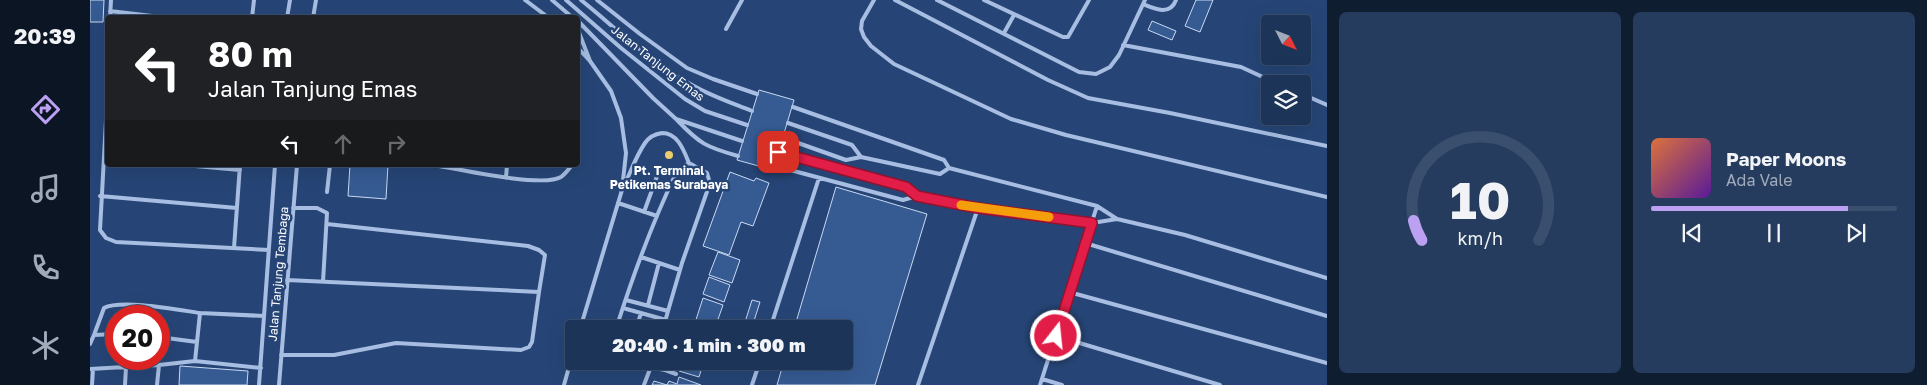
<!DOCTYPE html>
<meta charset="utf-8">
<style>
:root{--surface:#1c3458;--page:#253c5e;--text:#f1f3f6;--muted:#a0aaba;--line:#3a4f6e;--accent:#bca0f2}
body{margin:0;font-family:"Golos Text",sans-serif;background:var(--page);color:var(--text);height:100vh;display:flex;flex-direction:column;font-size:19px;white-space:nowrap}
*{box-sizing:border-box;margin:0}
p{font-size:16px;color:var(--muted)}
.icon{flex:none;width:28px;height:28px;fill:none;stroke:currentColor;stroke-width:2;stroke-linecap:round;stroke-linejoin:round}
.map{position:relative;flex:1;overflow:hidden}
.side{display:flex;flex-direction:column;gap:12px;padding:12px;background:#0f1d30;width:600px}
.side>*{flex:none}
.hud{position:absolute;left:15px;top:15px;width:475px;height:152px;border-radius:5px;box-shadow:0 5px 20px #0002,0 0 0 1px var(--line);background:#202124;color:#fff;overflow:hidden}
.needle{width:32px;rotate:132deg}
.buttons{position:absolute;left:1171px;top:15px;display:grid;gap:10px}
.buttons a{display:grid;place-items:center;width:50px;height:50px;border-radius:5px;background:var(--surface);box-shadow:0 5px 20px #0002,0 0 0 1px var(--line);font-size:25px}
.speed{position:absolute;left:15px;top:305px;display:flex;gap:10px;font-size:25px;font-weight:700;text-align:center}
.speed>*{display:grid;place-content:center;width:65px;height:65px;border-radius:50%;background:var(--surface);box-shadow:0 5px 20px #0002,0 0 0 1px var(--line);line-height:1}
.speed .limit{border:8px solid #d22;background:#fff;color:#111}
.pin{position:absolute;display:grid;place-items:center;width:42px;height:42px;color:#fff;margin:-21px;border-radius:10px;box-shadow:0 2px 8px #0006}
.me{position:absolute;width:55px;margin:-28px;rotate:16deg;stroke-linejoin:round;filter:drop-shadow(0 0 4px #0008)}
.turn{display:flex;align-items:center;gap:18px;height:105px;padding:0 20px;font-size:22px}
.turn .icon{width:65px;height:65px;stroke-width:2.5}
.turn b{display:block;font-size:35px;line-height:42px}
.lanes{display:flex;align-items:center;height:48px;padding:0 20px;background:#0003;justify-content:center;gap:25px;direction:ltr}
.lanes .off{opacity:.35}
.side .tile{flex:1;display:flex;flex-direction:column;justify-content:center;gap:8px;min-width:0;padding:0 18px;border-radius:8px;background:var(--page)}
.side .dial{align-items:center;gap:0}
.dial svg{height:130px;overflow:visible;fill:none;stroke:var(--line);stroke-width:7;stroke-linecap:round;text-anchor:middle}
.dial text{fill:var(--text);stroke:none}
.song{display:flex;align-items:center;gap:15px}
.cover{width:60px;height:60px;border-radius:8px;background:linear-gradient(135deg,hsl(20 70% 55%),hsl(270 70% 35%))}
.played{height:5px;border-radius:2px;background:linear-gradient(90deg,var(--accent) 80%,var(--line) 80%)}
.keys{display:flex;justify-content:space-around;direction:ltr}
.side .tiles{flex:1;display:grid;gap:12px;grid-template-columns:repeat(2,1fr)}
.trip{position:absolute;left:475px;top:320px;width:288px;height:50px;border-radius:5px;background:var(--surface);box-shadow:0 5px 20px #0002,0 0 0 1px var(--line);font-weight:800;line-height:50px;text-align:center}
main{display:flex;flex:1;min-height:0}
.dock{display:flex;flex-direction:column;width:90px;justify-content:space-around;align-items:center;background:#0b1523;color:var(--muted)}
.dock .icon{width:35px;height:35px}
.dock .selected{color:var(--accent)}
.dock b{font-size:22px;color:var(--text)}
.map>svg:first-child{display:block}
.building{fill:#365b93;stroke:#c9d9f2}
.lines{fill:none;stroke-linecap:round;stroke-linejoin:round}
.lane{stroke:#a7bee2;stroke-width:4}
.route-casing{stroke:#92132f;stroke-width:12}
.route{stroke:#e11d48;stroke-width:9}
.slow{stroke:#f59e0b;stroke-width:9}
.poi-dot{fill:#ebcd6c;stroke:#264576;stroke-width:2}
.labels{text-anchor:middle;dominant-baseline:central;stroke-width:5;stroke-linejoin:round;paint-order:stroke}
.street-label{font-size:12px;fill:#fff;stroke:#264576}
.poi-label{font-size:12px;font-weight:bold;fill:#fff;stroke:#264576}
</style>
<main>
<nav class="dock">
<b>20:39</b>
<svg class="icon selected" aria-label="directions" viewBox="0 0 24 24"><path d="M12 3l9 9-9 9-9-9zM9 14v-3h6M13 9l2 2-2 2"/></svg>
<svg class="icon" aria-label="music" viewBox="0 0 24 24"><path d="M9 18V5l10-2v13"/><circle cx="6" cy="18" r="3"/><circle cx="16" cy="16" r="3"/></svg>
<svg class="icon" aria-label="phone" viewBox="0 0 24 24"><path d="M5 4h4l2 5-3 2q2 4 5 5l2-3 5 2v4C11 20 4 13 5 4z"/></svg>
<svg class="icon" aria-label="climate" viewBox="0 0 24 24"><path d="M12 3v18M4 7l16 10M4 17L20 7"/></svg>
</nav>
<div class="map">
<svg width="1237" height="385" viewBox="0 0 1237 385">
<rect width="100%" height="100%" fill="#264576"/>
<path class="building" d="M0,0H14L13,22H0Z
M1106,0H1123L1110,32L1095,26Z
M1062,21L1086,31L1082,40L1058,30Z
M669,90L704,100L683,170L647,160Z
M260,165H298L296,199L258,196Z
M640,172L664,181L666,178L679,183L663,226L651,222L639,255L613,246Z
M746,187L837,214L785,385H687L694,361H754V329H704Z
M628,252L650,260L642,283L619,275Z
M619,277L640,285L634,302L613,294Z
M613,298L633,305L626,325L636,329H603Z
M662,300L670,302L663,324L655,322Z
M592,361H614L609,377L589,371Z
M90,366L158,371L157,385H89Z
M589,377L611,385H562L564,381L577,385L579,381L587,384Z"/>
<g class="lines">
<path class="lane" d="M435,0L459,18
M462,0L483,18
M476,0L531,48L595,99L615,111L657,125
M491,0C527,29 561,63 602,85C621,96 642,103 662,111
M507,0L550,34L597,68L623,79L667,94
M784,0L772,21L771,29L774,37L781,46L804,64L921,119L976,135L1237,197
M805,0L958,80L998,98L1080,113L1237,146
M847,0L989,72L1006,74L1020,67L1029,55L1055,0
M894,0L973,37H978L999,0
M1053,4C1065,9 1080,16 1086,0
M20,11L79,18
M20,18L21,0
M162,18L164,0
M197,18L200,0
M223,18L226,0
M488,21L563,98L586,119L652,141
M636,29L652,0
M488,30L500,61L521,91L531,118L536,153L532,190L490,329
M914,33L924,15
M1033,45L1151,67L1188,84
M488,48L499,60
M18,84L10,230L16,238L26,242L179,250
M1212,94L1237,105
M703,107L854,160L859,168L1007,206L1027,219L1095,235L1237,278
M587,120C610,144 616,147 648,156
M698,123L762,145L771,157L850,174L859,168
M488,133L489,138L488,147
M694,138L756,160L771,157
M688,152L816,187L827,196L888,208L1002,223L1027,219
M94,165L150,170
M344,165C367,169 453,188 471,177C475,174 479,169 482,165
M685,166L813,200L827,196
M416,178L417,165
M534,186C541,171 546,156 555,143C559,137 565,134 572,133C588,133 594,151 599,163
M237,192L240,165
M10,196L147,208
M528,203L567,216
M203,208H227L237,213L233,282
M554,212L570,168
M995,243L1237,316
M144,248L150,165
M551,257L590,270
M197,280L449,292L455,255L449,250L438,246L237,224
M979,292L1237,363
M558,305L569,263
M533,308L576,320
M110,313L174,316
M526,329C543,275 563,221 587,171L599,163L617,173L620,183L592,263L578,311L536,300
M546,329L551,313
M573,329L578,311
M680,329L729,178
M4,335L14,308C31,299 89,310 110,313L107,342
M966,336L1130,385
M69,337L107,342L105,361
M0,344L4,335L26,334
M191,355H244L306,343L431,350L439,347L442,342L449,292
M526,361L575,370L586,374
M0,369L69,365L105,361L171,368
M952,379L972,385
M2,385L3,369
M35,385L36,367
M67,385L69,365
M169,385L185,165
M189,385L207,165
M474,385L484,349
M554,385L563,361
M662,385L670,361
M828,385L888,208
M950,385L1007,206"/>
</g>
<g class="lines">
<defs>
<path id="route" d="M688,152L816,187L827,196L857,202L888,208L1002,223L966,336"/>
</defs>
<use href="#route" class="route-casing"/>
<use href="#route" class="route"/>
<path class="slow" d="M871,205L959,217"/>
</g>
<circle class="poi-dot" cx="579" cy="155" r="5"/>
<g class="labels">
<g class="street-label">
<text transform="translate(568 63) rotate(38)">Jalan Tanjung Emas</text>
<text transform="translate(188 274) rotate(-85)">Jalan Tanjung Tembaga</text>
</g>
<g class="poi-label">
<text x="579" y="170">Pt. Terminal<tspan x="579" dy="14">Petikemas Surabaya</tspan></text>
</g>
</g>
</svg>
<div class="buttons">
<a><svg class="needle" viewBox="-14 -14 28 28"><path d="M0-13l5 13h-10z" fill="#e53935"/><path d="M0 13l5-13h-10z" fill="#a0aaba"/></svg></a>
<a><svg class="icon" aria-label="layers" viewBox="0 0 24 24"><path d="M12 4l9 5-9 5-9-5zM3 14l9 5 9-5"/></svg></a>
</div>
<div class="speed"><div class="limit">20</div></div>
<div class="pin" style="left:688px;top:152px;background:#d93025"><svg class="icon" aria-label="arrive" viewBox="0 0 24 24"><path d="M6 21V4h12l-3 4 3 4H6"/></svg></div>
<svg class="me" style="left:966px;top:336px" viewBox="-20 -20 40 40"><circle r="17" fill="#e11d48" stroke="#fff" stroke-width="3"/><path d="M0-11L8 9 0 5-8 9z" fill="#fff"/></svg>
<div class="trip">20:40 · 1 min · 300 m</div>
<div class="hud">
<div class="turn"><svg class="icon" aria-label="left" viewBox="0 0 24 24"><path d="M17 20v-9H6M10 6l-5 5 5 5"/></svg><div><b>80 m</b>Jalan Tanjung Emas</div></div>
<div class="lanes"><svg class="icon" aria-label="left" viewBox="0 0 24 24"><path d="M17 20v-9H6M10 6l-5 5 5 5"/></svg><svg class="icon off" aria-label="ahead" viewBox="0 0 24 24"><path d="M12 20V5M6 11l6-6 6 6"/></svg><svg class="icon off" aria-label="right" viewBox="0 0 24 24"><path d="M7 20v-9h11M14 6l5 5-5 5"/></svg></div>
</div>
</div>
<section class="side">
<div class="tiles">
<div class="tile dial"><svg viewBox="0 0 100 80">
<path d="M14 69A42 42 0 1 1 86 69"/>
<path d="M14 69A42 42 0 0 1 9 57" stroke="#bca0f2"/>
<text x="50" y="56" font-size="32" font-weight="700">10</text>
<text x="50" y="72" font-size="11">km/h</text>
</svg></div>
<div class="tile">
<div class="song"><i class="cover"></i><div><b>Paper Moons</b><p>Ada Vale</p></div></div>
<div class="played"></div>
<div class="keys"><svg class="icon" aria-label="previous" viewBox="0 0 24 24"><path d="M18 5L8 12l10 7zM5 5v14"/></svg><svg class="icon" aria-label="pause" viewBox="0 0 24 24"><path d="M8 5v14M16 5v14"/></svg><svg class="icon" aria-label="next" viewBox="0 0 24 24"><path d="M6 5l10 7-10 7zM19 5v14"/></svg></div>
</div>
</div>
</section>
</main>
